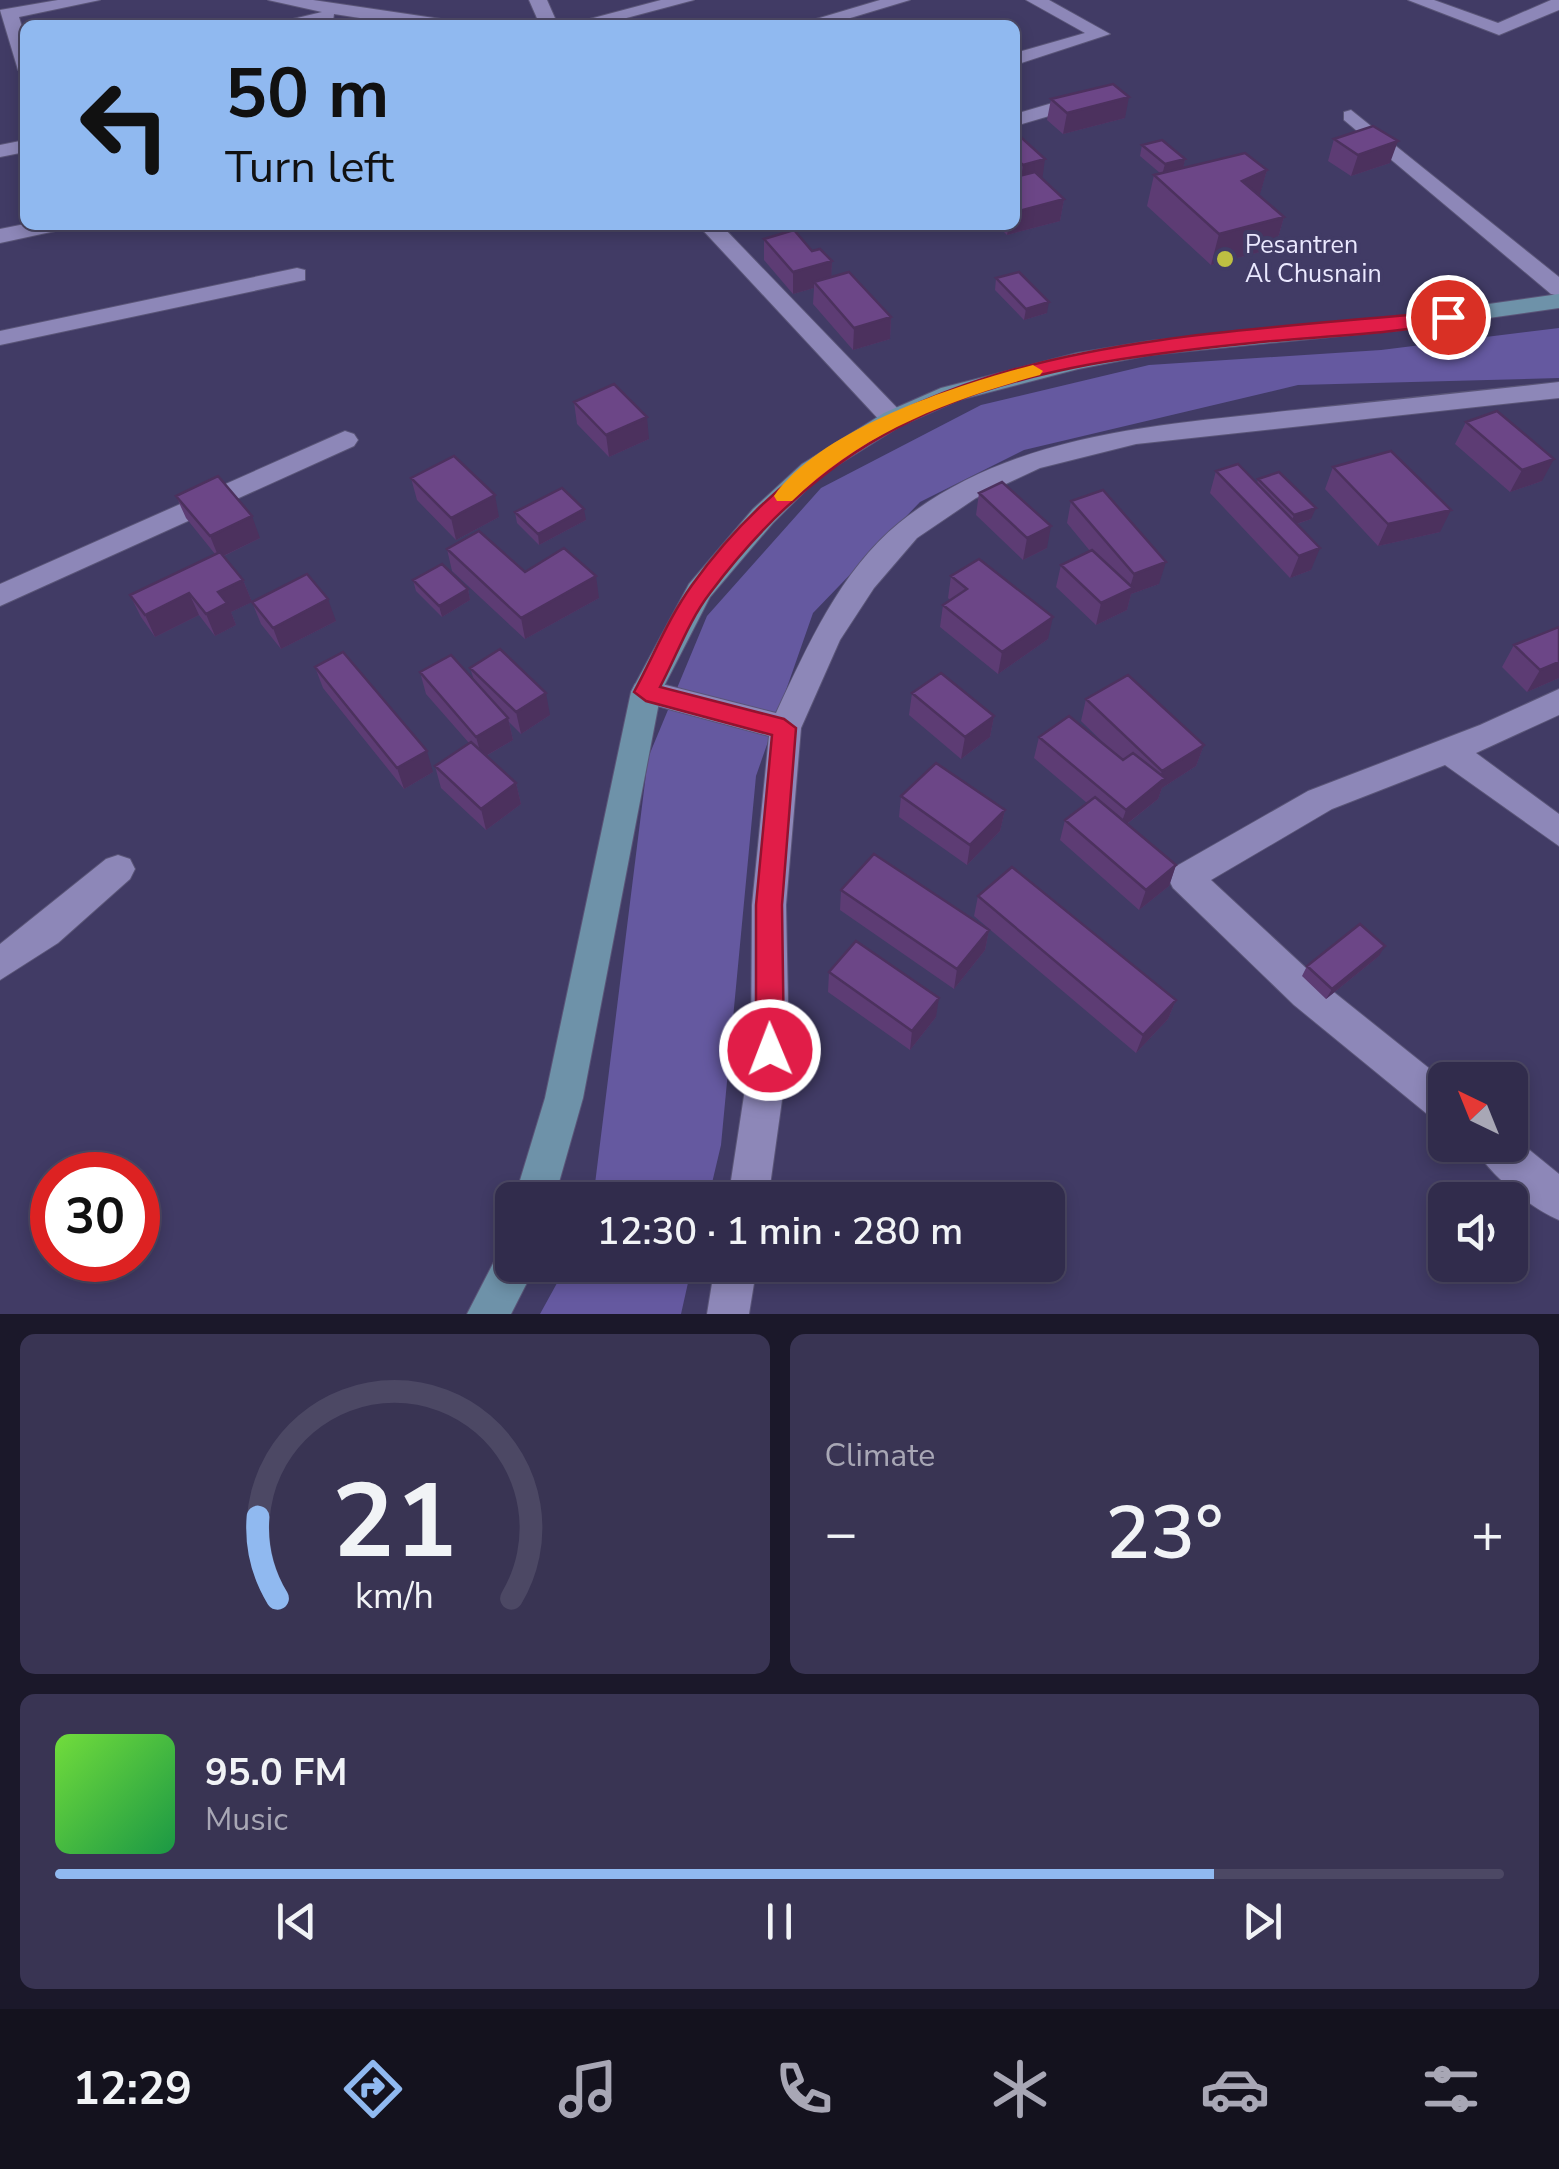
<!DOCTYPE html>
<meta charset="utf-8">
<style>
:root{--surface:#312c4c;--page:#393453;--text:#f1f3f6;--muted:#a8a7b5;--line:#4c4864;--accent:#90b9f0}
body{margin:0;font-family:"Nunito Sans",sans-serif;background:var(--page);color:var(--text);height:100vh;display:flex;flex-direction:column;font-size:38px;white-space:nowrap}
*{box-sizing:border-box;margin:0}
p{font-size:32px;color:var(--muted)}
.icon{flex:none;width:55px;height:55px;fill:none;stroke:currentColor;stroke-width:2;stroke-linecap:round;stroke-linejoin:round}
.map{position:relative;height:1314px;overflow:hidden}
.drawer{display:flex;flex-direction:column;gap:20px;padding:20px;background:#1b182a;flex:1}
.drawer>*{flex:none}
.hud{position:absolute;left:20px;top:20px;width:1000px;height:210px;border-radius:15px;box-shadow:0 5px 15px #0003,0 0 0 2px var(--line);background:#90b9f0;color:#111;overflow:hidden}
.needle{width:65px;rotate:317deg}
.tools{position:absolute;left:1428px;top:1062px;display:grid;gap:20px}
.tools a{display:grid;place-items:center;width:100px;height:100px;border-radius:15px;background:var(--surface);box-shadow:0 5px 15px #0003,0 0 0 2px var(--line);font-size:50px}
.speed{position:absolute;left:30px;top:1152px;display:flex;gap:20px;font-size:50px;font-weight:700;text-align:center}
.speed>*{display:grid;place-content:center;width:130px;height:130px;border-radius:50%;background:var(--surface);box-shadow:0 5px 15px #0003,0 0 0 2px var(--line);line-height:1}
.speed .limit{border:15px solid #d22;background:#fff;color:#111}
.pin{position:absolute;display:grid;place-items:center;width:85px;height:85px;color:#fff;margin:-42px;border:5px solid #fff;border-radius:50%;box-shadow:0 2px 10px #0007}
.me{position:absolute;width:110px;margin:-55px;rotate:359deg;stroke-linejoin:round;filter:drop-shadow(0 0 8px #0008)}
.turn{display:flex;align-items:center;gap:35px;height:210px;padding:0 40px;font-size:45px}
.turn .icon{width:130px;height:130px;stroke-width:2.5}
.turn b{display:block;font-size:70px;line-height:85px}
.big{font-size:75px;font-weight:600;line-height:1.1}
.drawer .widget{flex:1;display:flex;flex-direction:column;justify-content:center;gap:15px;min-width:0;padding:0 35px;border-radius:15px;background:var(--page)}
.drawer .dial{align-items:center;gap:0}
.dial svg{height:260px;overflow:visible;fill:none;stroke:var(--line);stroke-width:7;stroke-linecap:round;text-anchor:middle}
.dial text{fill:var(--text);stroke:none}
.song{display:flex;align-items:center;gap:30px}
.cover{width:120px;height:120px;border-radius:15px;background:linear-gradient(135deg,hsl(100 70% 55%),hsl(140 70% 35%))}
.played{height:10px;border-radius:5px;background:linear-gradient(90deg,var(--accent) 80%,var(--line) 80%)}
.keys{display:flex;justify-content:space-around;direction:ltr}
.heat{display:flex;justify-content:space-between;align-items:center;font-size:55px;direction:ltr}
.drawer .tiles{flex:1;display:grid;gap:20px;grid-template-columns:1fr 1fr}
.widget:last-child{grid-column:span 2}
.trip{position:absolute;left:495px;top:1182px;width:570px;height:100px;border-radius:15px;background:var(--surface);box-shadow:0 5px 15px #0003,0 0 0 2px var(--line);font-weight:600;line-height:100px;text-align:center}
.dock{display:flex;height:160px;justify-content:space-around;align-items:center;background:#14121e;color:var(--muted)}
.dock .icon{width:70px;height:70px}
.dock .selected{color:var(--accent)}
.dock b{font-size:45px;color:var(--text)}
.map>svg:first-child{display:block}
.water{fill:#6559a0}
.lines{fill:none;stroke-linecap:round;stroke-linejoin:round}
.street-casing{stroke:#5a5578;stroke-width:2}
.secondary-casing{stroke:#5a5578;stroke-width:2}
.street{fill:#8d87b8;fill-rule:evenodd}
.secondary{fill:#6e92a9;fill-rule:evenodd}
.wall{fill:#5d3c74}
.shaded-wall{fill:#4c315e}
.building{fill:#6c4687;stroke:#4c315e;stroke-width:2.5}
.route{fill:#e11d48;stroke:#92132f;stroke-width:2.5}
.slow{fill:#f59e0b}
.poi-dot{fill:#bebf42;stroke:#413b65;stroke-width:4}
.labels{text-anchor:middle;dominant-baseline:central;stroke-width:8;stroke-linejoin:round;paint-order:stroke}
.far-poi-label{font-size:25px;fill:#eae8fe;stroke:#413b65;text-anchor:start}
</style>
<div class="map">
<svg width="1559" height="1314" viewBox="0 0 1559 1314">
<rect width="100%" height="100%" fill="#413b65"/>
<path class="water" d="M1559,328V378L1298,385L1024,450L920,502L813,613L756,776L721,1145L708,1200H593L648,758L707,616L821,488L981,405L1149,365L1381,350Z
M567,1265H692L681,1314H540Z"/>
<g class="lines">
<defs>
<path id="street" d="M58,0H100L19,17L25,37V72L18,70L0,10Z
M268,0H313L441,19L450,25H405L334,14L333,21L327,23L268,25L322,12Z
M529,0H547L558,25H540Z
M661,0H694L600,25H567Z
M880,0H910L827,25H796Z
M1026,0H1049L1110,34L1015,65V53L1085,33Z
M1408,0H1434L1498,23L1551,0H1559V10L1499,35Z
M1066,99L1073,101V109L1015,126V114Z
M1351,110L1559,277V296L1551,294L1344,120V112Z
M25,140V152L0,157V145Z
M25,224V225H63L60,230L0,243V229Z
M698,225H721L902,413L906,419L902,425H884Z
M297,268L305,270V280L0,345V331Z
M1559,382V398L1136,444L1040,468L976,498L917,538L874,588L840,640L801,728L786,905L789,1050L768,1200H728L751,1050L752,905L769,736L635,700L631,692L635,684L646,680L776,713C807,647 840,571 899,523C1010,433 1159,425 1295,410C1383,401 1471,392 1559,382Z
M345,431L354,434L358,440L354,446L0,606V584Z
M1559,689V715L1476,753L1559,814V846L1445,765L1332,809L1211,880L1320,981L1445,1081V1123L1432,1118L1294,1005L1173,888L1168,878L1173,868L1308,791L1480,725Z
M118,855L130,859L135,869L130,879L58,943L0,980V944L106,859Z
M1510,1134L1559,1174V1220C1531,1208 1486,1173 1474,1145H1510Z
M715,1265H757L749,1314H707Z"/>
<path id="secondary" d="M1559,294V308L1411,329L1150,355L1078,369L959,400L902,425L820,476L773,523L710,597L661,692L583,1098L554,1200H514L545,1098L631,692L689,584L753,509L802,464L884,413L941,388L1077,353L1150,341L1411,315Z
M512,1246V1265H536L511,1314H467L500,1250Z"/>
</defs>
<use href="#street" class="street-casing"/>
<use href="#secondary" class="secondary-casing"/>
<use href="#street" class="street"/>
<use href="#secondary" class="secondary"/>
</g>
<path class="wall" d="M1051,99L1125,118L1063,134L1047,120Z
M1015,132L1042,179L1064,199L1060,221L1007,235L997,225H1015Z
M1334,139L1390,163L1351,176L1328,161Z
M1142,145L1185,159L1183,168L1267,170L1259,196L1284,217L1275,248L1211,265L1147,206L1154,175L1160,173L1140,156Z
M764,239L812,251L832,261L831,277L891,317L890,339L853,350L813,304L814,288L793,294L764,260Z
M996,278L1047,313L1024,320L995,290Z
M574,402L649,439L609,457L577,424Z
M1466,422L1542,481L1510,492L1455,444Z
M1333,467L1440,532L1378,546L1325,489Z
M1216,471L1257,483L1258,479L1311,519L1297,524L1311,570L1290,578L1210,493Z
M411,478L499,517L456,540L417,500Z
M979,493L1047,548L1023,560L976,515Z
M176,496L260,538L224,556L243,580L252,602L231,612L236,625L215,636L199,615L155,637L141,617L130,595L215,554L186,518Z
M1071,501L1159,584L1131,594L1127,610L1096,625L1056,587L1061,565L1090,551L1067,523Z
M515,512L586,520L539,545L517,523Z
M447,549L525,572L599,598L525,639L452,571Z
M951,576L1048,639L998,674L940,627L943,605L950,600L948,598Z
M413,580L468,589L470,600L442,617L416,591Z
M252,602L336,621L281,649L261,624Z
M1559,627V678L1527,692L1502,667L1514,645Z
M315,667L433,772L404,789L323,688Z
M470,668L550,715L521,734L509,722L513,740L486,756L516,783L521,804L486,830L441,788L435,766L469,743L426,694L420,672L474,680Z
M912,693L994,716L990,737L961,759L909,715Z
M1086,699L1204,745L1196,766L1162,788L1158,799L1127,824L1176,865L1169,886L1139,910L1060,840L1065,820L1087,803L1034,758L1039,737L1115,754L1081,721Z
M901,796L1005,810L1000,831L967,865L899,817Z
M841,890L989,930L985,950L954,989L840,910Z
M978,896L1176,1000L1168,1019L1136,1053L974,916Z
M1379,956L1326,999L1302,976L1307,966Z
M829,972L936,1017L910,1050L828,992Z"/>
<path class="shaded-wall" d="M1129,97L1125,118L1063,134L1067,113Z
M1398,141L1390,163L1351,176L1358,155Z
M1045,159L1042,181L1020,186L1023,165Z
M1185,159L1183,169L1162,175L1165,164Z
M1267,170L1258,201L1242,181Z
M1064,199L1060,221L1007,235L1009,225H1015V212Z
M1284,217L1275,248L1211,265L1219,234Z
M832,261L831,283L814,282V288L793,294V272Z
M1049,302L1047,313L1024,320L1026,309Z
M891,317L890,339L853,350L854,328Z
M647,417L649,439L609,457L606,435Z
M1554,459L1542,481L1510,492L1522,470Z
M495,495L499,517L456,540L451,518Z
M1316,508L1311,519L1290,526L1294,515Z
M584,509L586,520L539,545L538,534Z
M1451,510L1440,532L1378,546L1388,524Z
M252,516L260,538L219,558L210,536Z
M1051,526L1047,548L1023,560L1027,538Z
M1320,548L1311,570L1290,578L1299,556Z
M1166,562L1159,584L1131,594L1127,610L1096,625L1101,603L1129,590L1134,574Z
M596,576L599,598L525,639L521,618Z
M243,580L252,602L231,612L236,625L215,636L206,614L218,592Z
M468,589L470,600L442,617L439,606Z
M189,593L199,615L155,637L145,615Z
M328,599L336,621L281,649L273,628Z
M1053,617L1048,639L998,674L1002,652Z
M1559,662V678L1527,692L1540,670Z
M546,693L550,715L521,734L516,712Z
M994,716L990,737L961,759L965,737Z
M508,718L513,740L482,758L476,737Z
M1204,745L1196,766L1162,788L1158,799L1119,830L1126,810L1158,784L1162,771Z
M427,751L433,772L404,789L397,768Z
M516,783L521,804L486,830L481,809Z
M1005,810L1000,831L967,865L970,845Z
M1176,865L1169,886L1139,910L1146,890Z
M989,930L985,950L954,989L957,969Z
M1385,946L1379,956L1326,999L1332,989Z
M939,998L936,1017L910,1050L912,1031Z
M1176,1000L1168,1019L1136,1053L1143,1035Z"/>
<path class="building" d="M1113,84L1129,97L1067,113L1051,99Z
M1373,126L1398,141L1358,155L1334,139Z
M1015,132L1045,159L1023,165L1015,158Z
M1162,140L1185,159L1165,164L1142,145Z
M1245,153L1267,170L1242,181L1284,217L1219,234L1154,175Z
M1035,172L1064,199L1015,212V177Z
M794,230L812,251L820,249L832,261L793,272L764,239Z
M849,272L891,317L854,328L814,282Z
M1019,272L1049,302L1026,309L996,278Z
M614,384L647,417L606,435L574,402Z
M1497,411L1554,459L1522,470L1466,422Z
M1391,451L1451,510L1388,524L1333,467Z
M454,456L495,495L451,518L411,478Z
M1238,464L1320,548L1299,556L1216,471Z
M1279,472L1316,508L1294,515L1258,479Z
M218,476L252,516L210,536L176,496Z
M1002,482L1051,526L1027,538L979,493Z
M562,488L584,509L538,534L515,512Z
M1103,490L1166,562L1134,574L1071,501Z
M479,531L525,572L564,548L596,576L521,618L447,549Z
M1092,550L1133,588L1101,603L1061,565Z
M220,552L243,580L218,592L227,603L206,614L189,593L145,615L130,595Z
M979,559L1053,617L1002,652L943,605L967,589L951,576Z
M442,564L468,589L439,606L413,580Z
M307,574L328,599L273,628L252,602Z
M1559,627V662L1540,670L1514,645Z
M500,649L546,693L516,712L470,668Z
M343,652L427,751L397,768L315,667Z
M451,655L508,718L476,737L420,672Z
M941,673L994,716L965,737L912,693Z
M1128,675L1204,745L1162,771L1086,699Z
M1069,716L1123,760L1133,753L1165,778L1126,810L1039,737Z
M471,742L516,783L481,809L435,766Z
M936,763L1005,810L970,845L901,796Z
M1095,797L1176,865L1146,890L1065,820Z
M874,854L989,930L957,969L841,890Z
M1012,867L1176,1000L1143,1035L978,896Z
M1360,924L1385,946L1332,989L1307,966Z
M856,941L939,998L912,1031L829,972Z"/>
<path class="route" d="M1448,311L1455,313V321C1390,335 1318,336 1252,343C1022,366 856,398 710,593C689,620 676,657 660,687L784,719L796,728L782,905L784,1050L780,1060L770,1064L760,1060L756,1050V905L772,735L646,701L634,692C653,657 669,617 692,585C873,333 1169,340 1448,311Z"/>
<path class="slow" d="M1033,365L1043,371L1040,375C948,400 861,433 792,501H777L774,496C822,428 956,385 1033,365Z"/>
<circle class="poi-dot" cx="1225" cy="259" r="10"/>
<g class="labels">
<g class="far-poi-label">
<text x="1245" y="245">Pesantren<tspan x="1245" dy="29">Al Chusnain</tspan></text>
</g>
</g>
</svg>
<div class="tools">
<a><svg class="needle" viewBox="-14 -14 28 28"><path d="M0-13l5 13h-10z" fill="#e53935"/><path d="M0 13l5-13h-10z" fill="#a8a7b5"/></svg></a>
<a><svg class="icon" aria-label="sound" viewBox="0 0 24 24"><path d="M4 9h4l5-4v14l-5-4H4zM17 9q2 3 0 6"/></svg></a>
</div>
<div class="speed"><div class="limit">30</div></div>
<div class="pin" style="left:1448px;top:317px;background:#d93025"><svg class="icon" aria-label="arrive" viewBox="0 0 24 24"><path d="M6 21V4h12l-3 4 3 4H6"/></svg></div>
<svg class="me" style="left:770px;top:1050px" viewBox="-20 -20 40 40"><circle r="17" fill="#e11d48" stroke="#fff" stroke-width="3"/><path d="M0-11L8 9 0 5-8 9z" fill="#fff"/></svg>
<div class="trip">12:30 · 1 min · 280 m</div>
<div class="hud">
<div class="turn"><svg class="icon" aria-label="left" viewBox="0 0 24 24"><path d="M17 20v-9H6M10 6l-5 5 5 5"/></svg><div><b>50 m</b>Turn left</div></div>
</div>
</div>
<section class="drawer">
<div class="tiles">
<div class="widget dial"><svg viewBox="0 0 100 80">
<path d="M14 69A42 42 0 1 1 86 69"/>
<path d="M14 69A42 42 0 0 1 8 44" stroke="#90b9f0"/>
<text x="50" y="56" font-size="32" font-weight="700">21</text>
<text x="50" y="72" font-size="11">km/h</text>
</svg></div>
<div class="widget"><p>Climate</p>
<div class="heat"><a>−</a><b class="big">23°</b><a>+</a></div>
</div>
<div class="widget">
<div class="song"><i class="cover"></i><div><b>95.0 FM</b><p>Music</p></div></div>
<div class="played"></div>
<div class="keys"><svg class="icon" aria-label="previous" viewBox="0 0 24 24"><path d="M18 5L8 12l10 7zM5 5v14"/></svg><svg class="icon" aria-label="pause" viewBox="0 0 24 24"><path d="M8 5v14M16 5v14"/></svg><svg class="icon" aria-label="next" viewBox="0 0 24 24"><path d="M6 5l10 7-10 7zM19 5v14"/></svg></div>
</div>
</div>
</section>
<nav class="dock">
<b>12:29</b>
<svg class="icon selected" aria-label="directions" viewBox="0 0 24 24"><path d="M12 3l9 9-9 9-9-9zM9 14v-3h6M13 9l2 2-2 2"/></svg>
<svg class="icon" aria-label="music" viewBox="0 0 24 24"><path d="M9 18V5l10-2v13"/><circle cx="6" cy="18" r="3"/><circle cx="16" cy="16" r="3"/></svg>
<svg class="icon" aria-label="phone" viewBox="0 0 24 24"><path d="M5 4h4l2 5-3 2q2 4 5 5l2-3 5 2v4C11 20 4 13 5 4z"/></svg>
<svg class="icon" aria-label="climate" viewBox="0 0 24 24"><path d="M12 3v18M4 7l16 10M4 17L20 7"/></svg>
<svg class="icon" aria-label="car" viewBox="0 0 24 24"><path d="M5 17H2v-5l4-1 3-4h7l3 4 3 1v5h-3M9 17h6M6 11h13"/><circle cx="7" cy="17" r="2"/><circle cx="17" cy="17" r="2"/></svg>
<svg class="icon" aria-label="filters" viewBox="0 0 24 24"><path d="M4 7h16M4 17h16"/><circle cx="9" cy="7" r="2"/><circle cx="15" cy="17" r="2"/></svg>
</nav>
